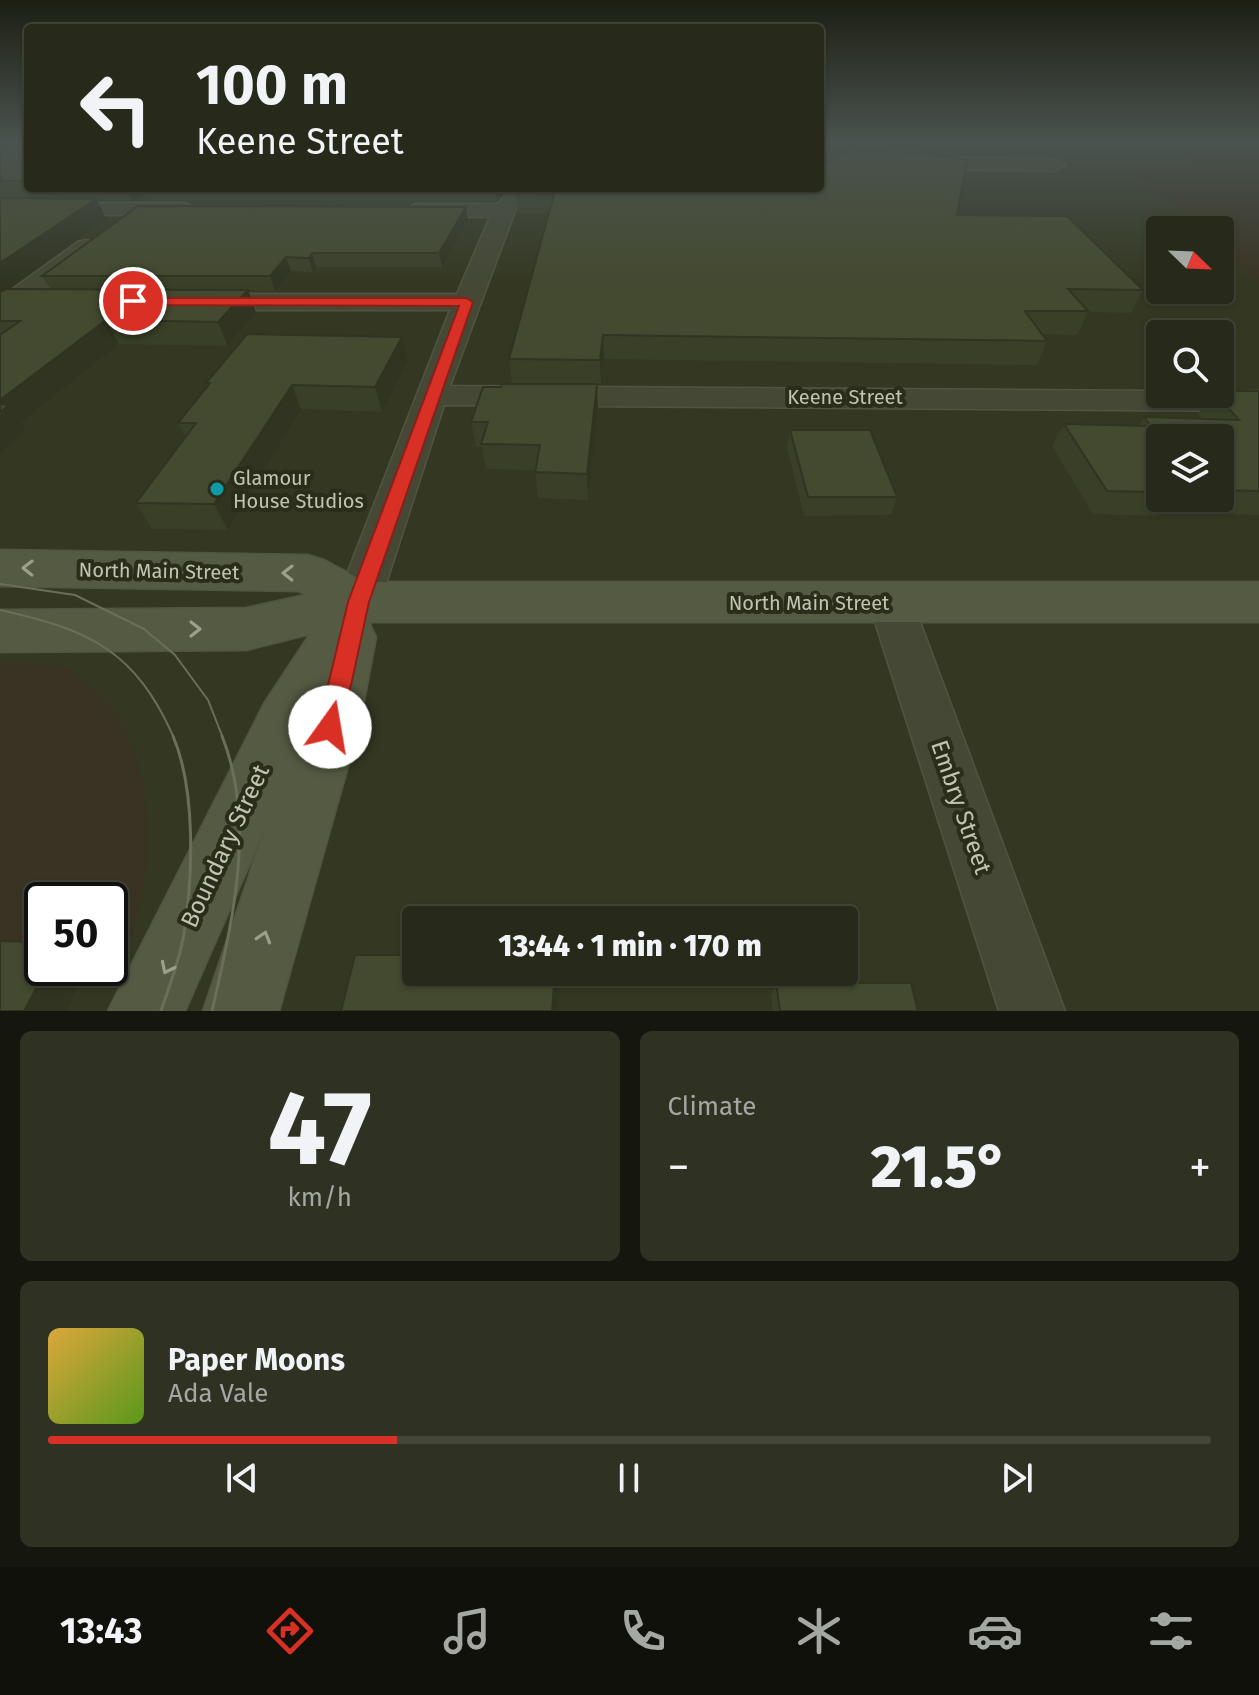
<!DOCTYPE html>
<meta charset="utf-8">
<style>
:root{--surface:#272a1a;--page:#2f3223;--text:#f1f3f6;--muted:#a4a7a2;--line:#434639;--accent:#d93025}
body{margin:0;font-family:"Fira Sans",sans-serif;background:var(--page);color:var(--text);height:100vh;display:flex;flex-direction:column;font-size:30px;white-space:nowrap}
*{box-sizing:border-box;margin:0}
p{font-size:26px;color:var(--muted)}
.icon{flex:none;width:44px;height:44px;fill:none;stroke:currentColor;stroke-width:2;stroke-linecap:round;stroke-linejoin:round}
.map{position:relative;height:1011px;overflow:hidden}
.drawer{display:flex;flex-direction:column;gap:20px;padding:20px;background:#15170e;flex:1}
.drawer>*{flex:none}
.top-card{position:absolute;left:24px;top:24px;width:800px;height:168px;border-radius:8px;box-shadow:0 2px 6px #0004,0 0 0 2px var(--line);background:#272a1a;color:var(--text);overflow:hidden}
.needle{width:52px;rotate:113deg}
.buttons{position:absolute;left:1146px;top:216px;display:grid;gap:16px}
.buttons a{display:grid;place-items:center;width:88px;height:88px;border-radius:8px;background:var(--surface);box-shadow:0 2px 6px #0004,0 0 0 2px var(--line);font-size:40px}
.speed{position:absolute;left:24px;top:882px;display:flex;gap:16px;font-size:40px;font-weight:700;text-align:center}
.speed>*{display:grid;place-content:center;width:104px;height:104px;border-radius:50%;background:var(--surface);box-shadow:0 2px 6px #0004,0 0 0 2px var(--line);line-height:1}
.speed .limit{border:4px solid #111;border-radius:12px;background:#fff;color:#111}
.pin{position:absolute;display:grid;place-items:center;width:68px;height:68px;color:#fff;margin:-34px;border:4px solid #fff;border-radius:50%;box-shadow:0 2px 8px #0007}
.me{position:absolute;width:88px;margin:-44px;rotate:13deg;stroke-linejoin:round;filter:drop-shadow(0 0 6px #0008)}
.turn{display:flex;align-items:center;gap:28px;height:168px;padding:0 40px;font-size:36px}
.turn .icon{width:104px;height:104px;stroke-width:2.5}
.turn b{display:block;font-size:56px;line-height:68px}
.big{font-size:60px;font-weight:800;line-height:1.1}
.drawer .tile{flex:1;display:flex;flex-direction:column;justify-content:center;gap:12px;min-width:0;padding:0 28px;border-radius:12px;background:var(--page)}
.drawer .dial{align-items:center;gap:0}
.dial b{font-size:104px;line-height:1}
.song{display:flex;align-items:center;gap:24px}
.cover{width:96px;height:96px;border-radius:12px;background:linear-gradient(135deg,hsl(40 70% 55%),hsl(90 70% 35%))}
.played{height:8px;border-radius:4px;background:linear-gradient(90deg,var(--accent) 30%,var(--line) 30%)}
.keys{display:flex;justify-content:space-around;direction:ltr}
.heat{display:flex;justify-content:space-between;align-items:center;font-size:44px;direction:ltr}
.drawer .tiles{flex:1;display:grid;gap:20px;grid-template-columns:1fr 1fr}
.tile:last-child{grid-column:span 2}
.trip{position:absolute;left:402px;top:906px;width:456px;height:80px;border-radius:8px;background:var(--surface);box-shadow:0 2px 6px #0004,0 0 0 2px var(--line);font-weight:800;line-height:80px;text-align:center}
.tabs{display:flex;height:128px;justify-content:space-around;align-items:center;background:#10110a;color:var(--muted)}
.tabs .icon{width:56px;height:56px}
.tabs .selected{color:var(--accent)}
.tabs b{font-size:36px;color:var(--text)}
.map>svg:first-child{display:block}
.green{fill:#393323}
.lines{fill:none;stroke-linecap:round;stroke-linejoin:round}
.street-casing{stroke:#505541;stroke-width:3}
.secondary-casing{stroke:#505541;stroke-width:3}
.street{fill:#444835;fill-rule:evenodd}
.secondary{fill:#555b43;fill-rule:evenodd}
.tram-far1{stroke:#6a6f57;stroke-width:2}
.tram{stroke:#6a6f57;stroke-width:3}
.wall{fill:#3a4028;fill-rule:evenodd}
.shaded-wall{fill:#303421}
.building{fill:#444a2f;stroke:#303421;stroke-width:2}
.oneway{stroke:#9ba08a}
.route{fill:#d93025;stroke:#8d1f18;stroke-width:2}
.culture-dot{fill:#0f9aa8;stroke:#292d1a;stroke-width:3}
.labels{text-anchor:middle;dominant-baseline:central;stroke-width:8;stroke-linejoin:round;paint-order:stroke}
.street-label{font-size:20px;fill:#c0c5b0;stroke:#292d1a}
.poi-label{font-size:20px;fill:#c0c5b0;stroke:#292d1a;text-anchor:start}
.near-street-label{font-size:24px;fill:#c0c5b0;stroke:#292d1a}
</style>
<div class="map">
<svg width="1259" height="1011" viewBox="0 0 1259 1011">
<rect width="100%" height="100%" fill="#343822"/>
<path class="green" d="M1178,143H1259V283L1220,245V230H1205L1134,171L1175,173L1199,169Z
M0,663C16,663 54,662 67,669C141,707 157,812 144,887C140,911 131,935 125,958H110V900H42V955L0,954Z"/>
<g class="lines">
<defs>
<path id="street" d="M820,155L1055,159L1065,165L1055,171L820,167Z
M512,188H536L515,211L450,386L1160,391V394L1259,391V411L444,405L380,602L373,614L358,619L343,614L336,602L450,310H203L194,308L190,302L194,296L203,294H457L490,217L415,216L404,210L415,204H498Z
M0,203H185L196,209L185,215H0Z
M86,240L94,242L98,247L94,252L10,317L0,319V298L78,242Z
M891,586L906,591L913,603L1065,1011H999L869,603L876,591Z"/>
<path id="secondary" d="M0,550L307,555L324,560L365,582H1259V622H372L370,625L376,637L359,727L279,1011H203L265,829L185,1011H108L265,702L310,634L246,650L0,652V610L246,608L305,595L299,591L0,586Z"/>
</defs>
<use href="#street" class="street-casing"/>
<use href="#secondary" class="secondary-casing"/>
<use href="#street" class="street"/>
<use href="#secondary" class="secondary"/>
<path class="tram-far1" d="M0,584L75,595L144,629L175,655L208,700L223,738
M0,610C90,630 135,650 174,738"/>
<path class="tram" d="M161,1011C169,986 180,960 184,933C193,876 196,790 173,736
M212,1011C232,922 257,824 222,736"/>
</g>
<path class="wall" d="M0,143H28V188H509L497,201L154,200L143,196L132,200H97L106,219L8,289H50L42,276L468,220L442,267H316L313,272L291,271L275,291L248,290L256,313L228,346L119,344L21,422L26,430L0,454V292L3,290L0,291Z
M852,143H925L920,153L957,215L1143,290L1131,313L1088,312L1077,335L1043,334L1047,341L1037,365L604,359L601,384L512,383L509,359L549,213H518L516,193L830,162L841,155L849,152Z
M402,337L408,361L382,412L301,409L228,530L152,529L136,503L186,437L178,423L207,386L206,383Z
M1259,391V515L1161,512L1158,516L1093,514L1052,446L1064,424L1139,426L1144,417L1203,419L1198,414L1211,394ZM1160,438H1220V498H1160Z
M598,409L588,500L538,498L535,470L486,469L482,447H476L471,422Z
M790,430L897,497L891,515L804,516L787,448Z
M776,983L918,1011H773L771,995Z"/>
<path class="shaded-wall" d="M127,188H139L143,196L132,200Z
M495,188H509L497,201Z
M96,199L106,219L7,290L0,291V263Z
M466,207L468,220L442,267L439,253Z
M312,253L316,267L313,272L309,258Z
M286,257L291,271L275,291L270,276Z
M248,290L256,313L228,346L218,322Z
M106,320L119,344L21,422L26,430L0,454V400Z
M603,335L604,359L601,384L600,360Z
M402,337L408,361L382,412L375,387Z
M597,384L598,409L588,500L587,474Z
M292,385L301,409L228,530L214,504Z
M47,968H87L66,1011H24Z
M555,972H560L561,974L558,1011H552Z"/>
<path class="building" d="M0,143H28V181H0Z
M852,143H924L922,147L850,146Z
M843,152L919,153L967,159L957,215L1067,216L1143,290L1068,289L1088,311H1025L1047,341L603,335L600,360L509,359L554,194L516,193L520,188H820V160L830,162L834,154L841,155Z
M0,198L96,199L0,263Z
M138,206L466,207L439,253H312L309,258L286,257L270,276H42Z
M6,289L248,290L218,322L106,320L0,400V335L20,321H0V292Z
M247,334L402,337L375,387L292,385L214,504L136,503L196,423H178L210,383H206Z
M502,384H597L587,474L535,472L540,445L481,444L488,422H471L483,387H501Z
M1220,391H1259V491L1220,490V438H1160V492L1107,491L1064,424L1151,426L1144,417L1239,420L1215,394H1220Z
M0,404L9,405L0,412Z
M790,430H870L897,497H808Z
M0,941L42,942V968H47L24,1011H0Z
M355,955H416V972H555L552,1011H341Z
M776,983H911L918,1011H780Z"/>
<defs><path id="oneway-chevron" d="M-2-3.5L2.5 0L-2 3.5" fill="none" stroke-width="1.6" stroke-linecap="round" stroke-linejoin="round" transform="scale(2)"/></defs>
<g class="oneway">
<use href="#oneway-chevron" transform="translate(28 568) rotate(-179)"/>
<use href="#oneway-chevron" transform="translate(288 573) rotate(-179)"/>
<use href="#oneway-chevron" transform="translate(195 629)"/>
<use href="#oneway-chevron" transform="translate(264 937) rotate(-73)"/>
<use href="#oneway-chevron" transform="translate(167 968) rotate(116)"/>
</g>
<linearGradient id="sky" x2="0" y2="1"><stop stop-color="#1d1f13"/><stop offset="0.5" stop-color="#4a534f"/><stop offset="1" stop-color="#4a534f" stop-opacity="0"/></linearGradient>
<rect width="1259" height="284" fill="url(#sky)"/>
<path class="route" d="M466,298L473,302L369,602L342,727L339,734L330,737L321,734L318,727L348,602L459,306L133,305L127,301L133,298Z"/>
<circle class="culture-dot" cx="217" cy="489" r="8"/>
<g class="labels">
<g class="street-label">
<text x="845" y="397">Keene Street</text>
<text transform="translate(159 571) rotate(1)">North Main Street</text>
<text x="809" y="603">North Main Street</text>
</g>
<g class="poi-label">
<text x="233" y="478">Glamour<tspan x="233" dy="23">House Studios</tspan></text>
</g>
<g class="near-street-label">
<text transform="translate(961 807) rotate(71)">Embry Street</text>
<text transform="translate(225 846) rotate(-65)">Boundary Street</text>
</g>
</g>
</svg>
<div class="buttons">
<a><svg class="needle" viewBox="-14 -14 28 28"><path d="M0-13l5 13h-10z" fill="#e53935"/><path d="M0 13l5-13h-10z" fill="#a4a7a2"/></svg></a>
<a><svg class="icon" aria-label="search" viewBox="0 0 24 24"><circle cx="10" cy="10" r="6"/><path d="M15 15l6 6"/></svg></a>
<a><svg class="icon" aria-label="layers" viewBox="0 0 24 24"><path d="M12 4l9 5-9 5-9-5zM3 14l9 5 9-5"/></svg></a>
</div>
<div class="speed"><div class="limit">50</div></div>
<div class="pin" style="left:133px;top:301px;background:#d93025"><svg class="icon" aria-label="arrive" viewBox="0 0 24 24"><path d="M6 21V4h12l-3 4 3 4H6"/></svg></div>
<svg class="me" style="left:330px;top:727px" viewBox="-20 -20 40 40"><circle r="19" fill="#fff"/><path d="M0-13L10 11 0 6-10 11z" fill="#d93025"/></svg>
<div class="trip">13:44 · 1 min · 170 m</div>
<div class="top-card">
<div class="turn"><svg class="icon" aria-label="left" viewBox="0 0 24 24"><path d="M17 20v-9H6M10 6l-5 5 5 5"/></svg><div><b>100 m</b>Keene Street</div></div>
</div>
</div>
<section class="drawer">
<div class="tiles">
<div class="tile dial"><b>47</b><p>km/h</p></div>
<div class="tile"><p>Climate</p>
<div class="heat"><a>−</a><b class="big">21.5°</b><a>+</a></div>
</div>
<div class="tile">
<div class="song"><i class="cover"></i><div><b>Paper Moons</b><p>Ada Vale</p></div></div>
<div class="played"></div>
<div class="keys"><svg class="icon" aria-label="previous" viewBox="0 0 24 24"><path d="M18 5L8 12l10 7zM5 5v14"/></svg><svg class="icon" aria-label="pause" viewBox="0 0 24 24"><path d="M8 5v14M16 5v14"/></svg><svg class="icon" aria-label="next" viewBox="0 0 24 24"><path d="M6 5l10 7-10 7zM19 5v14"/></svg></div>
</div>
</div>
</section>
<nav class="tabs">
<b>13:43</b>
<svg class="icon selected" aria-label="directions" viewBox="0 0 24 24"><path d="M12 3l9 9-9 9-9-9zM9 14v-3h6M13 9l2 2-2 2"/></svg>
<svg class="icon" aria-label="music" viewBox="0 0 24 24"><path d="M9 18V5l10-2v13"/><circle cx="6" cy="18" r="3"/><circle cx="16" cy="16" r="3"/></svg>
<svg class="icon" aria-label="phone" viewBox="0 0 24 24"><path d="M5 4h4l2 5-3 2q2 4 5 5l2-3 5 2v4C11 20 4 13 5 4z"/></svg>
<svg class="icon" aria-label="climate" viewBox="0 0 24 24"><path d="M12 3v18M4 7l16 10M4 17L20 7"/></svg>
<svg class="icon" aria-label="car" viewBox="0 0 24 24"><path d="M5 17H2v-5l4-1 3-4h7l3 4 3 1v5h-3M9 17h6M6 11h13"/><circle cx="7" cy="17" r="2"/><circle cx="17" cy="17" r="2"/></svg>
<svg class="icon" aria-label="filters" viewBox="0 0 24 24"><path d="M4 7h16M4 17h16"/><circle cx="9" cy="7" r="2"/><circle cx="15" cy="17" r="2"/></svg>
</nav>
